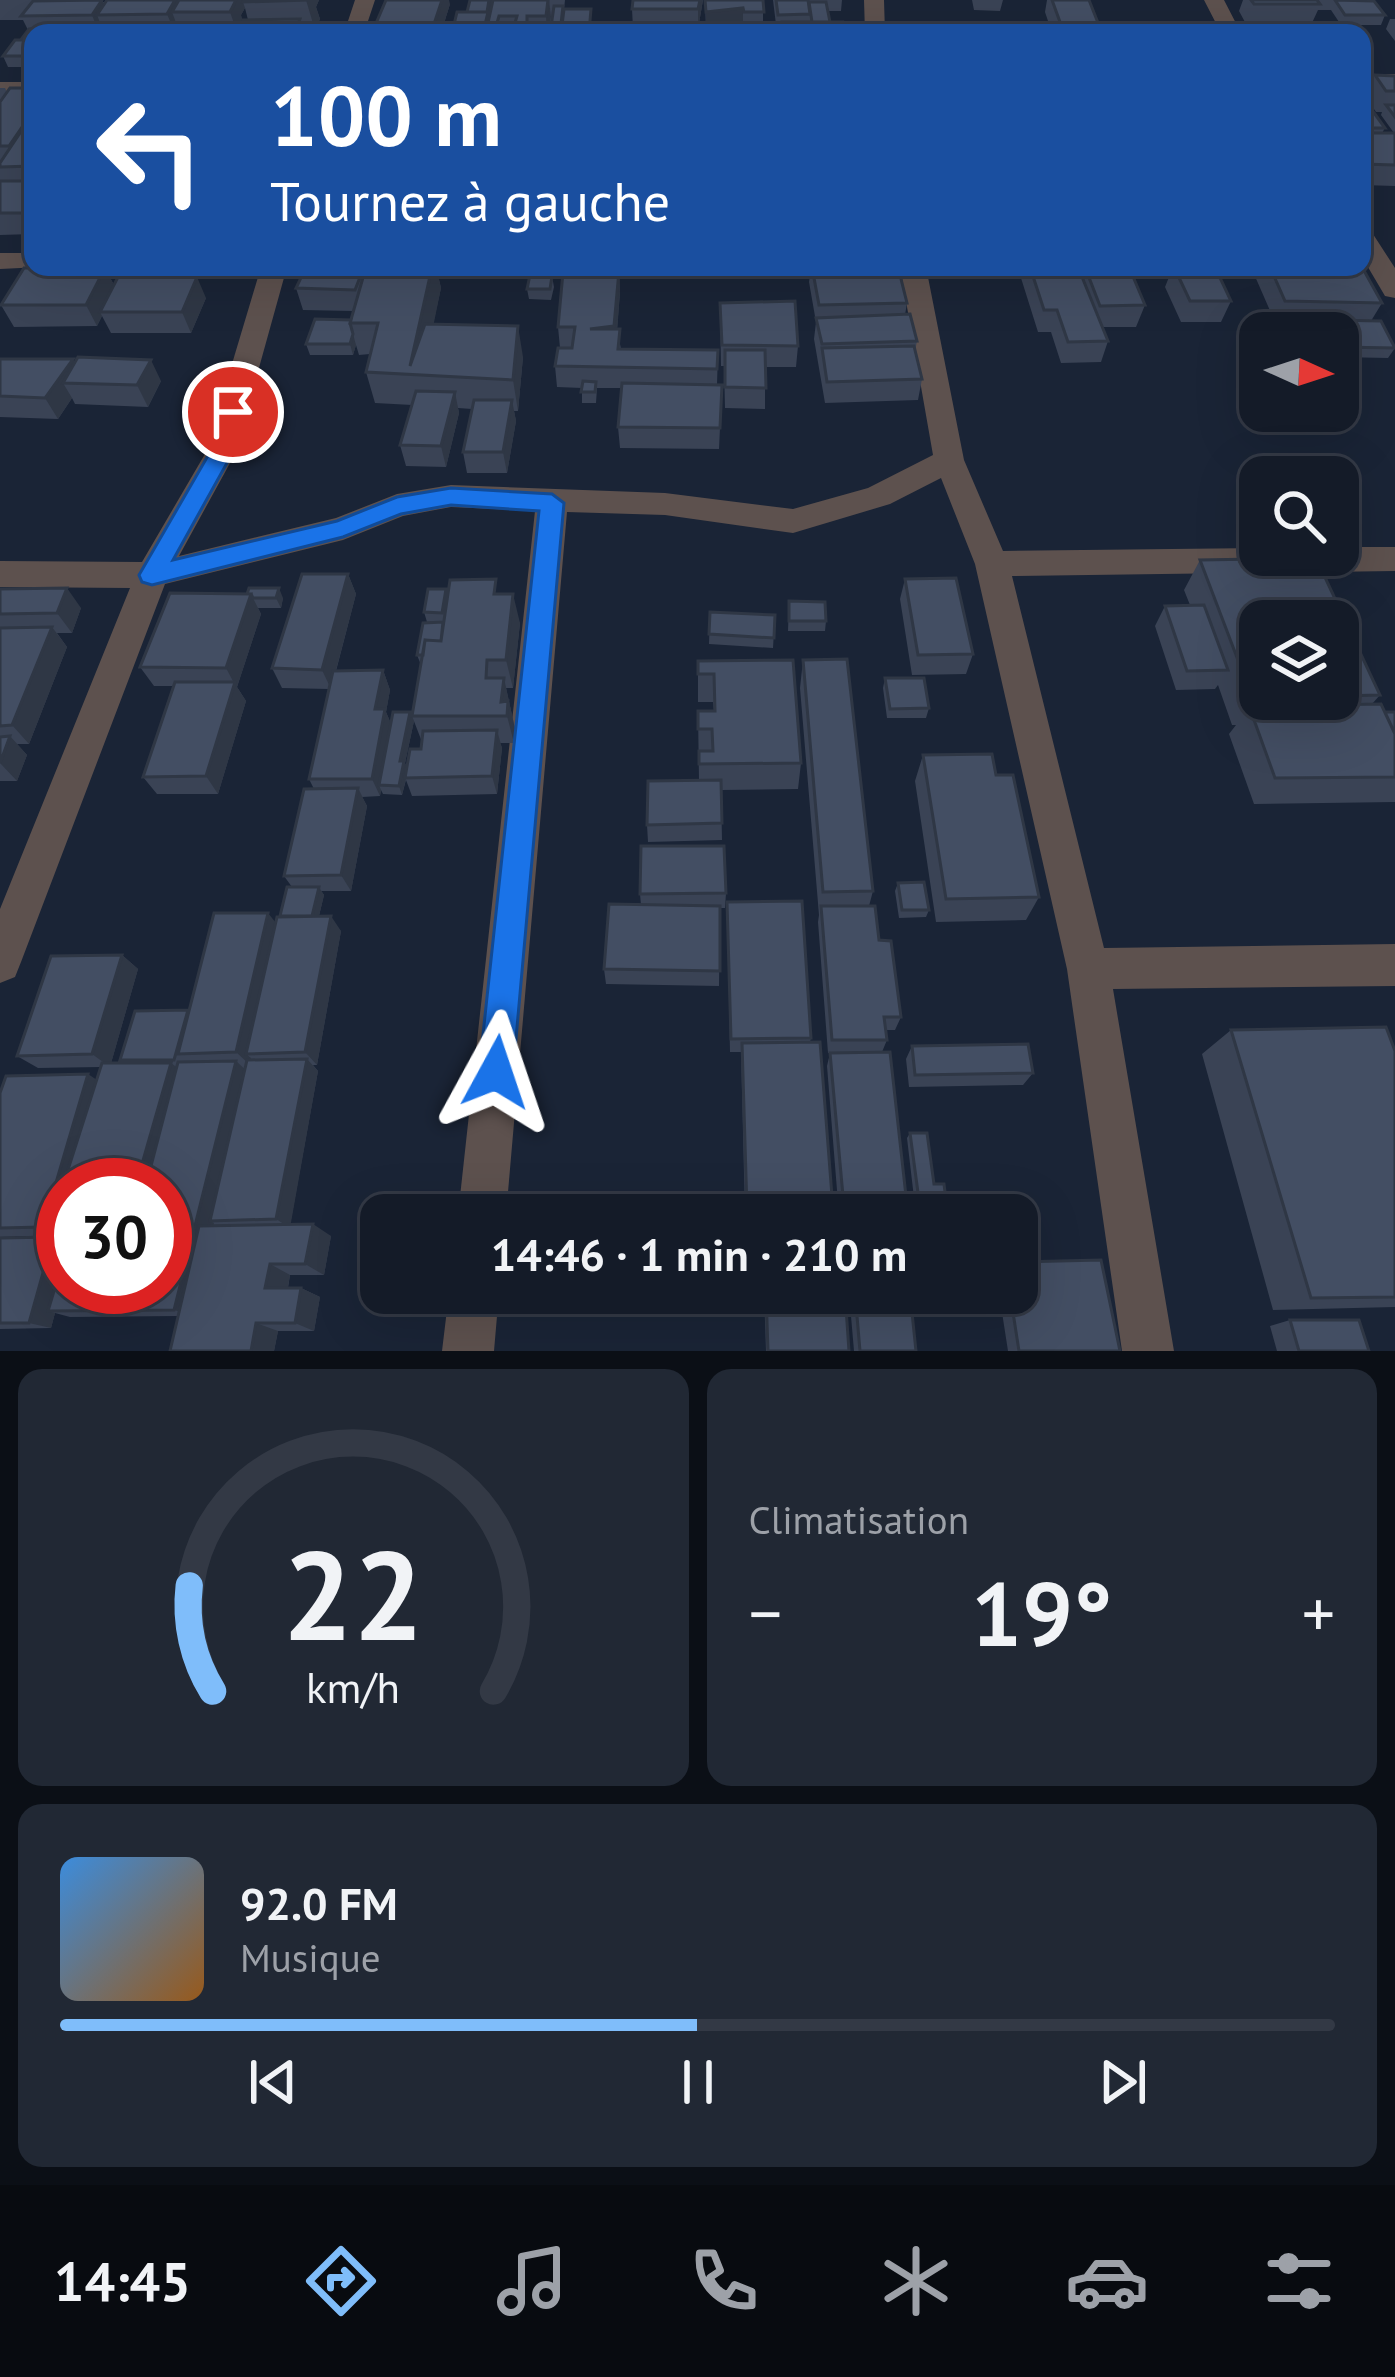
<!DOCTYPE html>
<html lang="fr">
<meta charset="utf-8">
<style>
:root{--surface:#141b28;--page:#212834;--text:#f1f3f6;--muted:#9da1a8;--line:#333945;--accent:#7fbdfa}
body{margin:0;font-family:"PT Sans",sans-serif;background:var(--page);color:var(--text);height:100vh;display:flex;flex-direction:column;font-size:45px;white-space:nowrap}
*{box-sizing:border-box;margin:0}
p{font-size:39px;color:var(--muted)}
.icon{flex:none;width:66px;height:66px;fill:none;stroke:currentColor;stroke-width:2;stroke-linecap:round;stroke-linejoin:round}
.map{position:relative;height:1351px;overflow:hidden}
.panel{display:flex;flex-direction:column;gap:18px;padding:18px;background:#0b0f16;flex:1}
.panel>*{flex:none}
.top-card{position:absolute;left:24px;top:24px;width:1347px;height:252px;border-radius:24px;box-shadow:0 12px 48px #0002,0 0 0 3px var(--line);background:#1a4fa0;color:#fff;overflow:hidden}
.needle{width:78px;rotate:93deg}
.buttons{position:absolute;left:1239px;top:312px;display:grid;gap:24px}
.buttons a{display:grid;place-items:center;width:120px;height:120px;border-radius:24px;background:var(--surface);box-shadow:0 12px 48px #0002,0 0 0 3px var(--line);font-size:60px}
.speed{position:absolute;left:36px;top:1158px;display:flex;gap:24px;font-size:60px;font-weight:700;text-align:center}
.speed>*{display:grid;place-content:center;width:156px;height:156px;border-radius:50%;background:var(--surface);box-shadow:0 12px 48px #0002,0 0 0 3px var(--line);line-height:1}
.speed .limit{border:18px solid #d22;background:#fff;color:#111}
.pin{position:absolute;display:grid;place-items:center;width:102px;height:102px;color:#fff;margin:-51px;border:6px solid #fff;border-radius:50%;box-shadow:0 3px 12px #0007}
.me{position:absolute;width:132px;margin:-66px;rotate:5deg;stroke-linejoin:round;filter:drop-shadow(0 0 9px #0008)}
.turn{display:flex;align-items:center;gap:42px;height:252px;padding:0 48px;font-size:54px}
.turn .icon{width:156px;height:156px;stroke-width:2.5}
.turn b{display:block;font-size:84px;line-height:102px}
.big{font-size:90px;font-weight:600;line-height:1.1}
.panel .tile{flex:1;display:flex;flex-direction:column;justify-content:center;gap:18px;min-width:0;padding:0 42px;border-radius:24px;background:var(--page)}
.panel .dial{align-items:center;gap:0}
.dial svg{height:312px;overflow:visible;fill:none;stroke:var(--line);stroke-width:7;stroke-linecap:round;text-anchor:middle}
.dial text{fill:var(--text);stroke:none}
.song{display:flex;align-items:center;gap:36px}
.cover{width:144px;height:144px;border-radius:18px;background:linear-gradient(135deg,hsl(210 70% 55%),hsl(30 70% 35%))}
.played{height:12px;border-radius:6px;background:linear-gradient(90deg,var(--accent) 50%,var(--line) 50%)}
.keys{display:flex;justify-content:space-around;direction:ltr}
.heat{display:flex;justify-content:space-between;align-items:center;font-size:66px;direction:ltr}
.panel .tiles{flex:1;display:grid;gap:18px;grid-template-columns:1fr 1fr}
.tile:last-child{grid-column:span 2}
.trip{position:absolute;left:360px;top:1194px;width:678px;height:120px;border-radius:24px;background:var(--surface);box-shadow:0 12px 48px #0002,0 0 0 3px var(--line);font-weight:600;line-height:120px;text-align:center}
.tab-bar{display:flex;height:192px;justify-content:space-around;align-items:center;background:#080b10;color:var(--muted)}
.tab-bar .icon{width:84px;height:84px}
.tab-bar .active{color:var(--accent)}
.tab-bar b{font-size:54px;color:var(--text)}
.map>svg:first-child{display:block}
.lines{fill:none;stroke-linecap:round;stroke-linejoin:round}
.minor{fill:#5d514e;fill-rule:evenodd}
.wall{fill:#3a4355;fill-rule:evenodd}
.shaded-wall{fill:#2f3745}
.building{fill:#434e63;stroke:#2f3745;stroke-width:3}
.route{fill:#1a73e8;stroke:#114b97;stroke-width:3}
</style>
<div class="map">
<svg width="1395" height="1351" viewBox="0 0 1395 1351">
<rect width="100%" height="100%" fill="#1a2436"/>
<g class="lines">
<path class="minor" d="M355,0H375L364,33H344Z
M864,0H884L885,33H865Z
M1204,0H1224L1241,33H1221Z
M1362,74H1395V88H1362Z
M0,82H33V96H0Z
M1362,228L1371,231L1395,268V298L1385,296L1362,257Z
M0,253H33V267H41L0,269Z
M261,267H287L235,454L179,556L336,518L397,494L451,485L665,493L793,509L868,488L933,455L900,267H926L964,460L1003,551L1260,548V555H1338V547H1395V571L1012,576L1104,948L1395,944V986L1113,989L1174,1351H1122L1067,969L975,564L941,478L890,504L793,533L665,515L567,512L506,1215H458L535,511L451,507L403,516L343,540L165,584L21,962L15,977L0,983V909L130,588L0,587V561L142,562L205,454Z
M449,1293H499L494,1351H442Z"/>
</g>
<path class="wall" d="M0,0H102L103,2L319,0L316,7L320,19L315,30L303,31L248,20L245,8L241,15L242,20L237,32H179L178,28L175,33H105L103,30L102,33H33V67H8L3,56L24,40L23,37L28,30L23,20H0Z
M493,0H565L564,9L592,33H452L467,12Z
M703,0L698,29H633L632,9Z
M705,0H772H763V32H743V28L706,32Z
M773,0H842L841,11H828L830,22L846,33H777Z
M972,0H1003L1000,11L974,10Z
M1047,0H1089L1102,33H1052L1045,12Z
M1243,0H1373L1385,15L1381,25H1341L1331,10H1318L1312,23L1246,24L1239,11Z
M450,4L441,33H375L374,28Z
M1390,19H1395V41L1386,29Z
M1375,75L1395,76V186L1362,185V96L1385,128L1382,133H1394L1381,115L1382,112H1376L1365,96Z
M0,88H5L7,92L33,88V234L0,235Z
M306,267H436L441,288L433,324L523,357L518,411H514L516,421L507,473H467L463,452L472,409L458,408L459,413L446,467L406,466L400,445L412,405L375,403L366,372L370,354L359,355L356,345L353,355H310L306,344L351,320L353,311L303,310L296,288Z
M811,267H898L907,303L905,315L917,341L915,351L922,379L918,400L825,403L814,339L816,322L809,282Z
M1024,267H1078L1081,274L1084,267H1129L1145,305L1136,327H1103L1108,341L1101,362L1061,363L1051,332H1038L1021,278Z
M1173,267H1215L1231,301L1221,322H1181L1165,287Z
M1257,267H1362L1382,303L1371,321L1395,348L1388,358L1338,357V333H1280L1278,330L1282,322H1275L1254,274Z
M105,268L114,285L206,298L191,333H111L102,316L97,326L14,327L1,305Z
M619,271L620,292L617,329L621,349L718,350L717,385H722L719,449L620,448L618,427L621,388H597L596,403H582V388L557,387L555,366L560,348L558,327Z
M552,276L554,287L551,300L529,299L527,289Z
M720,303L798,346L796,367H765V409L725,408L724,366H721Z
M0,359L75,363L161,381L148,407L75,404L72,398L58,419L0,417Z
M1316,558L1380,695L1372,704H1381L1385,712H1395V802L1254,804L1229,734L1236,725H1232L1218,685L1215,689L1176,690L1155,626L1165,606L1190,605L1184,590L1200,560ZM1260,621H1338V699H1260Z
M348,574L356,594L336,671L383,670L390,690L386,712L391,724L410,712L414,721L405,763L407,768L421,749L422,742L412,716L421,665L417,655L427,622L424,612L448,594H499L520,623L513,688H506L515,729L514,743H500L502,748L497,794L412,796L406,780L402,795L383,794L381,790L380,796L362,797L367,806L351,891H321L324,895L319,916L341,931L317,1065H313L318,1071L290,1225L331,1236L324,1275H290L288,1288H301L320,1297L314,1331H278L274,1351H170L179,1316L70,1317L55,1313L51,1328L0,1329V1238L53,1237L63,1241V1287H165V1185H63V1235L0,1237V1093L97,1080L101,1067L38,1068L17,1056L122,955L138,969L111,1063H124L120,1060L188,1010L280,917L292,887L284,876L314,789L309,779L329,689L282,688L272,668Z
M905,579L973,654L966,674L912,675L900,599Z
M0,589L81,608L72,633H57L67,647L29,744H17L27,755L17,781H0Z
M170,593L283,598L281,608H258L261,614L237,687L246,701L218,794H157L143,777L174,686H154L140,667Z
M789,601L826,621L825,631H788Z
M710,612L775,615L773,648L709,644Z
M793,660L801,763L798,789L721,790L722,840L648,842L647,825L699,781L698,711H714L713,702H698V661Z
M803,660L873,891L869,906L901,1017L895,1030H886L887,1040L882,1052L907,1205L901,1214L839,1215L827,1066L830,1053H833H828L818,922L819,915L800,688Z
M885,678L929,708L926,718H887L883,688Z
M923,755L996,775L1039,897L1026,920L936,922L915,781Z
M898,883L929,910L926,917L899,918L895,891Z
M726,893L725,908H720L719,986L606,984L604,969L641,905L640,894Z
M727,902L811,1038L810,1042L833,1209L830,1215H745L741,1052H730Z
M1231,1030L1395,1051V1307L1273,1310L1202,1054Z
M912,1046L1033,1073L1023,1085L909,1087L906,1059Z
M910,1133L934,1184L948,1215H916L907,1138Z
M764,1293H845L849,1351H766Z
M849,1293H910L916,1351H854Z
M999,1293H1017L1120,1351H1008Z
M1290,1320L1369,1351H1277L1270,1326Z"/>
<path class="shaded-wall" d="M102,0L108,15H97L103,30L99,33L92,15Z
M174,0H182L172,12L178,28L175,33L167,14Z
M235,0H246L243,2L245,8L241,15L242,20L237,32L230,12Z
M306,0H319L316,7L320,19L315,30Z
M442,0H449L450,4L441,33H434L433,27Z
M489,0H492L488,23L490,33H483Z
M549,0L551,17L547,33L546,16Z
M700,0H703L698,29V9Z
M743,8V28L706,32V12Z
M300,19L304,33H295Z
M33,111V146L19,167L9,146Z
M432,267H436L441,288L430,342L410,366Z
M105,268L116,289L100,312L102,316L97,326L86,305Z
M619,271L620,292L616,347L614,326Z
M197,277L206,298L191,333L182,312Z
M518,326L523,357L518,411L513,380Z
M353,334L356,345L353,355L350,344Z
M73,359L85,380L63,383L72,398L58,419L45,398Z
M151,360L161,381L148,407L137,385Z
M455,392L459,413L446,467L441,446Z
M512,400L516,421L507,473L503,452Z
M348,574L356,594L331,689L322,670Z
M67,588L81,608L72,633L57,613Z
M279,588L283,598L281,608L276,598Z
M251,594L261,614L237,687L246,701L218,794L206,776L234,683L226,668Z
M513,594L520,623L513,688L506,660Z
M52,627L67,647L29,744L12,725Z
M383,670L390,690L386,712L393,728L379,785L381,790L380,796L372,779L375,709Z
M504,678L515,729L514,743L507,716L501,702Z
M410,712L414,721L405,763L408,770L402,795L399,786L400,761Z
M497,730L502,748L497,794L492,776Z
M10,736L27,755L17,781L0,763Z
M358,788L367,806L351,891L341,875Z
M319,887L324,895L317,924L312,916Z
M268,913L280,928L246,1054L251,1058L250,1065L236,1052Z
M331,916L341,931L317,1065L305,1052Z
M122,955L138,969L110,1067L92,1054Z
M307,1059L318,1071L290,1228L276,1219Z
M236,1061L250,1074L210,1221L214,1223L192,1315L174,1310Z
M171,1063L187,1075L156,1185H136Z
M88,1074L106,1086L51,1223L63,1228V1235L43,1227Z
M313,1224L331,1236L324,1275L305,1264Z
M53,1237L63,1241V1284L48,1311L55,1313L51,1328L29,1323Z
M270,1264L290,1275L286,1297L265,1288Z
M301,1288L320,1297L314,1331L295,1323Z
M256,1323L278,1331L274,1351H251Z"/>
<path class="building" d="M102,0L92,15L21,16L33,1Z
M107,0H175L167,14L97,15Z
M179,0H236L230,12H172Z
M244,0H308L243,2Z
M386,0H442L433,27L374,28Z
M470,0H489L487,12H467Z
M493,0H548L546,16H527V33H494L496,24L515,23L517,16H499L497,23H488Z
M633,0H700L698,9H632Z
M705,0H763L764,12H744L743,8L706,12Z
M776,0H808L810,14L778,15Z
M1052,0H1089L1102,33H1064Z
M1251,0H1317L1320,4H1254Z
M1335,0L1374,1L1385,15H1345Z
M809,2H826L830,22H812Z
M554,6H563L560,33H538L539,27H551Z
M564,9H591L589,33H561Z
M457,12H488L483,33H452Z
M300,19L295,33H237L243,20Z
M782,22H843L846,33H783Z
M54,27H71L67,33H50Z
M46,28L43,33H33V37H23L29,29Z
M15,40H33V56H3Z
M1375,75L1395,76V91H1386Z
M10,88H33V111L9,146H0V102Z
M1362,96L1385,128H1362Z
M1386,105H1395V117Z
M33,128V166L0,167V163L22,130Z
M1362,133H1395V165L1362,164Z
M0,181H33L31,213H0Z
M306,267H364L355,290L296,288Z
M366,267H432L410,366L425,324L518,326L513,380L366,372L378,323H350Z
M812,267H898L907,303L819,305Z
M1030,267H1078L1108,341L1068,342L1057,310H1044Z
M1085,267H1129L1145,305L1100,306Z
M1174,267H1215L1231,301H1190Z
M1270,267H1362L1382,303L1285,301Z
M24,268H105L86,305H1Z
M619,271L614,326L590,329H620L618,349L718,350L717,369L555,366L558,348H572L575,327H558L563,272Z
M530,275L552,276L550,289H527Z
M118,277H197L182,312H100Z
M795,301L798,346L722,345L720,303Z
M910,314L917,341L822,344L816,318Z
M315,319L351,320L350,323L353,334L350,344H306Z
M1284,319L1381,321L1395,348L1338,347V333H1290Z
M914,346L922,379L827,382L822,348Z
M725,350H765L766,388L725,387Z
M78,357L151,360L137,385L63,383Z
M0,359H73L45,398L0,396Z
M583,381L596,382L595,392H581Z
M622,383L722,385L720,428L618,427Z
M416,391L455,392L441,446L400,445Z
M474,400H512L503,452H463Z
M1316,558L1380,695L1338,696V621H1260V697H1252L1200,560Z
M302,574H348L322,670L272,668Z
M956,578L973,654L918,655L905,579Z
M496,579L494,594H513L506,660H487L486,678H504L501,702L508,701L507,716H412L425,640L441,641L450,580Z
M67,588L57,613L0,614V589Z
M249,588H279L276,598H253L251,594H247Z
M428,589H446L442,613L424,612Z
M170,593L251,594L226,668L140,667Z
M789,601L825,602L826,621H789Z
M1204,605L1228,670L1187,671L1165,606Z
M710,612L775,615L774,638L709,634Z
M443,622L441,641L425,640L423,655H417L423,623Z
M52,627L12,725L0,726V628Z
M847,659L873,891L823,892L803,660Z
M793,660L801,763L699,764V751H713L712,729H698V711H715L714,674H698V661Z
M383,670L375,709H385L372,779H309L333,671Z
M885,678H924L929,708L890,709Z
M175,682H235L206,776L143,777Z
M1381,704L1395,734V777L1275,778L1249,706Z
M393,712H410L400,761H404L399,786L379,785Z
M1385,712H1395V734Z
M497,730L492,776L405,778L410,749H421L423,731Z
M10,736L0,763V737Z
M992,754L996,775H1013L1039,897L946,899L923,755Z
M721,780L722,823L647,825L648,781Z
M358,788L341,875L284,876L304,789Z
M641,846H724L726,893L640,894Z
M924,882L929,910H902L898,883Z
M287,887H319L312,916H280Z
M802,901L811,1038L731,1039L727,902Z
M609,904L720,906V971L604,969Z
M821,906H875L879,940L891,941L901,1017H884L887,1040H832Z
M214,913H268L236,1052L178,1054Z
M331,916L305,1052L246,1054L277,917Z
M122,955L92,1054L17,1056L51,956Z
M188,1010L174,1060H120L135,1011Z
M1386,1027L1395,1051V1297L1311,1298L1231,1030Z
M820,1042L833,1209L747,1210L742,1043Z
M1028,1044L1033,1073L915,1075L912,1046Z
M890,1052L907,1205L844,1207L830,1053Z
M307,1059L276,1219L210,1221L247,1060Z
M236,1061L174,1310L48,1311L63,1261V1287H165V1185H146L178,1062Z
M102,1063H171L136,1185H63V1223H51Z
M88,1074L43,1227L0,1228V1093L6,1076Z
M910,1133H927L934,1184H944L948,1215H921Z
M313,1224L305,1264H270L265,1288H301L295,1323H256L251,1351H170L199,1226Z
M53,1237L29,1323H0V1238Z
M1101,1260L1120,1351H1019L1010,1293H1017V1262Z
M766,1293H845L849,1351H768Z
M855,1293H910L916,1351H860Z
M1290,1320H1359L1369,1351H1299Z"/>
<path class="route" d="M233,404L244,412L232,454L173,560L337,521L397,497L451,488L552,494L564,503L513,1072L508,1085L496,1090L484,1085L479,1072L539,511L451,505L401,514L343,537L152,585L142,582L139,575L209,454L222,412Z"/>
</svg>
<div class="buttons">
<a><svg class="needle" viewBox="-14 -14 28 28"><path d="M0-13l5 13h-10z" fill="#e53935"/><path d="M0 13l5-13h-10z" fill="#9da1a8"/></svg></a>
<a><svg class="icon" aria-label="search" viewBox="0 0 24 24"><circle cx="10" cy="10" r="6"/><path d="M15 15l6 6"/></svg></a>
<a><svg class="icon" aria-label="layers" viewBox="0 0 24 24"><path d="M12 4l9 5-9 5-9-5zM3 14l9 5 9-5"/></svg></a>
</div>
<div class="speed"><div class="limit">30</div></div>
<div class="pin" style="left:233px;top:412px;background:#d93025"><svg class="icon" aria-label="arrive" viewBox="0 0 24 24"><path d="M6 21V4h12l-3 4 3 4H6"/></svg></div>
<svg class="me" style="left:496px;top:1072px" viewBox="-20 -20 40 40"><path d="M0-17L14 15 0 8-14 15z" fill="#1a73e8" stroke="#fff" stroke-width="4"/></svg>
<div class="trip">14:46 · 1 min · 210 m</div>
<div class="top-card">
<div class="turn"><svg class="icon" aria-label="left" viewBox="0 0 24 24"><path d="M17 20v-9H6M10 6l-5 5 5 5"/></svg><div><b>100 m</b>Tournez à gauche</div></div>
</div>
</div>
<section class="panel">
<div class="tiles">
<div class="tile dial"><svg viewBox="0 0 100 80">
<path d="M14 69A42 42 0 1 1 86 69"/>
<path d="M14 69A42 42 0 0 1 8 42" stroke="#7fbdfa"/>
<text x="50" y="56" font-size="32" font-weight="700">22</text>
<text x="50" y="72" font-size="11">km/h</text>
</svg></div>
<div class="tile"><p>Climatisation</p>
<div class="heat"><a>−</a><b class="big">19°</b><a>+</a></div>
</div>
<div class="tile">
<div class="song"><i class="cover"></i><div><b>92.0 FM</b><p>Musique</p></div></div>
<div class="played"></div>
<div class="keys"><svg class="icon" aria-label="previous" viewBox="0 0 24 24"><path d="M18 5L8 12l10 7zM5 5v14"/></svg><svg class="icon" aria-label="pause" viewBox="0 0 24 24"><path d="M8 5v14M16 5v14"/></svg><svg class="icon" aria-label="next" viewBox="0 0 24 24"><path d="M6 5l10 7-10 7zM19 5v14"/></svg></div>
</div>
</div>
</section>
<nav class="tab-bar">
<b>14:45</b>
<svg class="icon active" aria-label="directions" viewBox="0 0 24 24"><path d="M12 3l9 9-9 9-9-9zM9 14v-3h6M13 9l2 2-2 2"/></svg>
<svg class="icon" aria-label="music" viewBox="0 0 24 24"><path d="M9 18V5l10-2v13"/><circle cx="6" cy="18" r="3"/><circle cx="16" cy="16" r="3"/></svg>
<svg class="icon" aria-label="phone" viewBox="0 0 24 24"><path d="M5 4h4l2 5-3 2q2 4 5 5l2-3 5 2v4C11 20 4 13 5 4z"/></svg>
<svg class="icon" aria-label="climate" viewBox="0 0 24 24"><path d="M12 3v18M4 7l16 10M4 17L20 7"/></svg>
<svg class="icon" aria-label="car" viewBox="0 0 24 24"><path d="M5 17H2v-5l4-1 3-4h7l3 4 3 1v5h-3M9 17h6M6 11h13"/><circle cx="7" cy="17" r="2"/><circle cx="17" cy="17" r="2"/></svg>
<svg class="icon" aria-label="filters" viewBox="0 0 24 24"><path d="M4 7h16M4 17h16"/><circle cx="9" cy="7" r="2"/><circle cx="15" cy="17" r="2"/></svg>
</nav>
